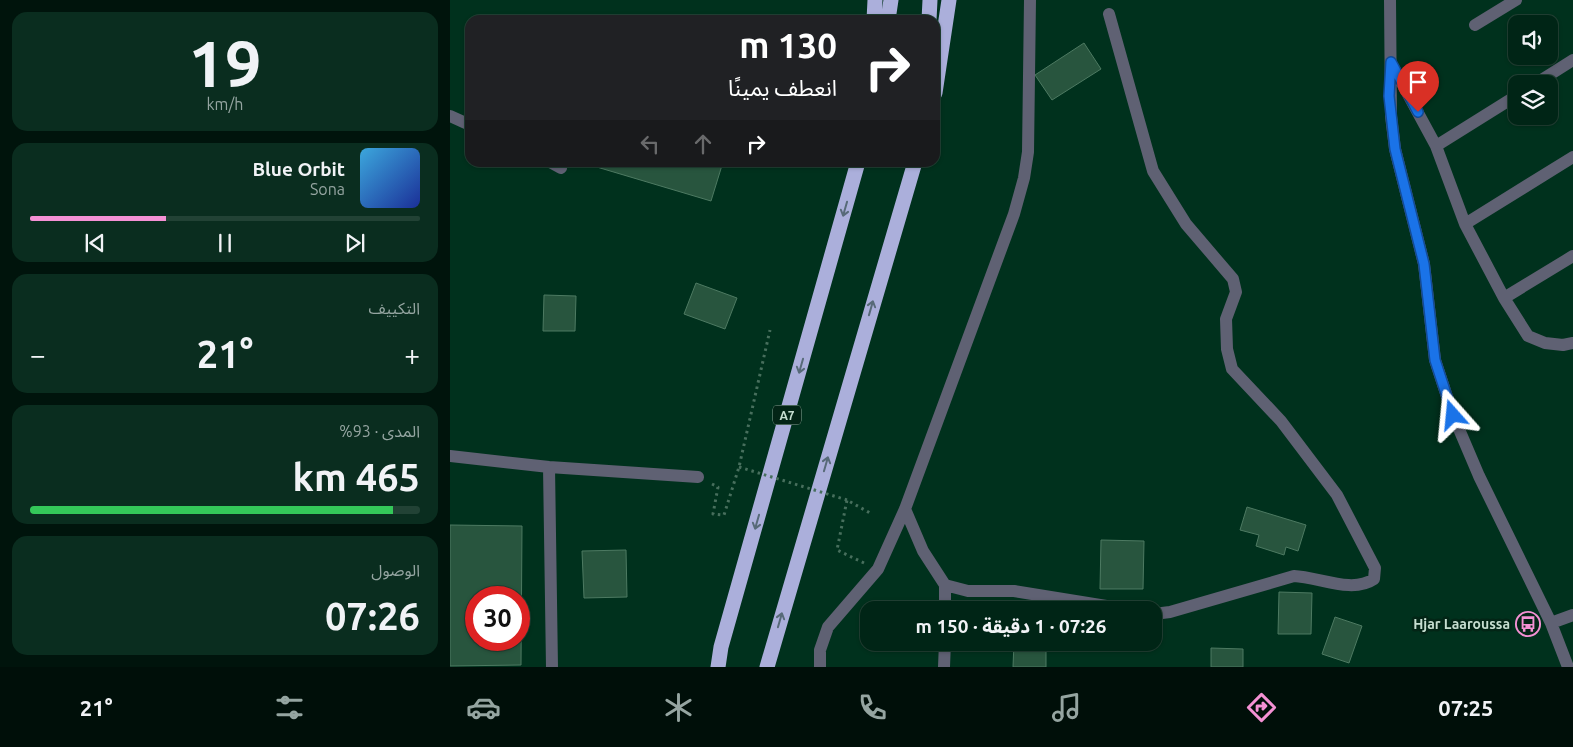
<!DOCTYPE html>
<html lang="ar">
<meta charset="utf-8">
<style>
:root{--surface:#002516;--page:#0a2d1f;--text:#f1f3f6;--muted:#95a5a1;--line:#224235;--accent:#f491d4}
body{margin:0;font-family:Ubuntu,"Noto Sans Arabic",sans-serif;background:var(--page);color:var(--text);direction:rtl;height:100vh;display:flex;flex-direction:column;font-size:19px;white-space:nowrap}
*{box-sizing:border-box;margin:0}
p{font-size:16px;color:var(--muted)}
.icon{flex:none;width:28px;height:28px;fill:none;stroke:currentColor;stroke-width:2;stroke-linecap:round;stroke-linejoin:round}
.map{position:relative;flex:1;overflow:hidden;direction:ltr}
.panel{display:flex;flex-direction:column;gap:12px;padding:12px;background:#00140c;width:450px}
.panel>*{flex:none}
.banner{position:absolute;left:15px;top:15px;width:475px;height:152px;border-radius:15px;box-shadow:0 1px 4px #0004,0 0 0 1px var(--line);direction:rtl;background:#202124;color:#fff;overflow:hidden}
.buttons{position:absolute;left:1058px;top:15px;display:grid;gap:10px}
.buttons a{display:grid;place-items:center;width:50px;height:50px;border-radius:10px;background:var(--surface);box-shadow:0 1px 4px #0004,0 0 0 1px var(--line);font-size:25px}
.speed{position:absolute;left:15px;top:586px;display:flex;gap:10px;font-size:25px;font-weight:700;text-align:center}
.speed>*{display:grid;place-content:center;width:65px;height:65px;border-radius:50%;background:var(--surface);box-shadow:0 1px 4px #0004,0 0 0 1px var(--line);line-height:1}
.speed .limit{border:8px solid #d22;background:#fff;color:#111}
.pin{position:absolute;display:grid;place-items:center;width:42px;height:42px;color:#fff;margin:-51px -21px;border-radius:50% 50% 50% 0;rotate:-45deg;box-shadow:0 0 5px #0007}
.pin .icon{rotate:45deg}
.me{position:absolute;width:55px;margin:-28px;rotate:342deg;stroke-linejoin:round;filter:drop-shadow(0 0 4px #0008)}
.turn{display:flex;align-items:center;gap:18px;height:105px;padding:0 20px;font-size:22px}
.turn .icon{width:65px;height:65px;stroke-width:2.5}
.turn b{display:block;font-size:35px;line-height:42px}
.lanes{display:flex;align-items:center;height:48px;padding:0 20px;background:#0003;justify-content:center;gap:25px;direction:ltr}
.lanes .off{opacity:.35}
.big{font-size:38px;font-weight:700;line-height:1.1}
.panel .tile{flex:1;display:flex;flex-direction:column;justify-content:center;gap:8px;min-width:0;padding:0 18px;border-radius:15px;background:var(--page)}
.panel .dial{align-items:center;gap:0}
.dial b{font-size:65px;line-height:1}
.song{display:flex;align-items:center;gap:15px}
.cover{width:60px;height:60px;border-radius:8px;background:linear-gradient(135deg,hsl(200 70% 55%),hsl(230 70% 35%))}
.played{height:5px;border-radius:2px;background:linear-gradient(90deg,var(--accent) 35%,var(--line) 35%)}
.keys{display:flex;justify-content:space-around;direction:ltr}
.heat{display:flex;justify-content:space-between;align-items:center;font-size:28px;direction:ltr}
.charge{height:8px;border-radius:4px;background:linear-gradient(90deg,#34c759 93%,var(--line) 0)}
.trip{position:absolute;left:410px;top:601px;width:302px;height:50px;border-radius:15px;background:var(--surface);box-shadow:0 1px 4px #0004,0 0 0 1px var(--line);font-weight:700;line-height:50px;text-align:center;direction:rtl}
.dock{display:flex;height:80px;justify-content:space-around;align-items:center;background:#000f09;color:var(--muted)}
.dock .icon{width:35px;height:35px}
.dock .active{color:var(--accent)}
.dock b{font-size:22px;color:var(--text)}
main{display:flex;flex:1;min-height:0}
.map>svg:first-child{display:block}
.building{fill:#28553e;stroke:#4d7a62;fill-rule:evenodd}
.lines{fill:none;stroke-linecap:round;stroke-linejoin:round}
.path{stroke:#476f5d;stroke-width:3;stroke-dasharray:2.5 4;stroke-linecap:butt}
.minor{stroke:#5f6173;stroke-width:12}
.highway{stroke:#abafdb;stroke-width:15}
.path-bridge{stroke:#476f5d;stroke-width:3;stroke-dasharray:2.5 4;stroke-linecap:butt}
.oneway{stroke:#576a78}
.route-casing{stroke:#114b97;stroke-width:12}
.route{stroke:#1a73e8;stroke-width:9}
.labels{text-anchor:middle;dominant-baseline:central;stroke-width:5;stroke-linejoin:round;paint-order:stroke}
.shield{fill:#032516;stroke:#8ca698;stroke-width:1}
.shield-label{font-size:12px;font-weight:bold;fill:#c6ded0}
.poi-label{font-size:14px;font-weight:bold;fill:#c6ded0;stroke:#032516;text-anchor:end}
</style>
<main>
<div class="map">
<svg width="1123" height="667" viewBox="0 0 1123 667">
<rect width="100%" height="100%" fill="#00311d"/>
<path class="building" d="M634,43L651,69L602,100L585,75Z
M130,162H273L261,201Z
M246,283L287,298L275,329L234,314Z
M94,295L126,296L125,331H93Z
M797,507L856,525L848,551L836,547L834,555L806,546L809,535L790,530Z
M0,525L72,526L71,665L0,666ZM26,598H69V640H26Z
M651,540L694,541L693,589H650Z
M176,550L177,597L134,598L132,551Z
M829,592L862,593L861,634H828Z
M885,617L912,626L899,663L872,654Z
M564,642H596V667H563Z
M761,648L793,649V667H761Z"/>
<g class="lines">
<path class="path" d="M262,484L268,487L263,514L274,515L289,467L320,330
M414,563L387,550L397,500L420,513"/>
<path class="minor" d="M940,0L941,116L945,149L974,264L985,360L1003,415L1029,476L1101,623L1118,667
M659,14L703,171L736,224L783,279L786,292L776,319L777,349L782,369L831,421L887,495L925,568L924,579C902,594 869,577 844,576L720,612L704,614
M1025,25L1066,0
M941,63L986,146L1015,224L1054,298L1078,336L1095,343L1113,345L1123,343
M1085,84L1123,60
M0,116L20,125
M986,146L1066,96
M100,162L111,168
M1015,224L1123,157
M1054,298L1123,256
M0,456L99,467L248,477
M99,467L102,667
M455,509L473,551L495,585L518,591H564L681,610
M495,610V585
M1101,623L1123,615
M370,667V650L378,627L428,569L455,509L564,214L574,178L578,152L580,0
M494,667L495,642"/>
<path class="highway" d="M424,20L425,0
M438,20L441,0
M479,20L480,0
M485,93L499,0
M268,667L271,647L408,162
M317,667L465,162"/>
<path class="path-bridge" d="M289,467L397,500"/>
</g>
<defs><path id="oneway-shaft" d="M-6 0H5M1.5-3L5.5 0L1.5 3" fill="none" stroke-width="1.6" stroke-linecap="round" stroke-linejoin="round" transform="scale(1.25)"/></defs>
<g class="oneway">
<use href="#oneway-shaft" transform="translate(395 209) rotate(106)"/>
<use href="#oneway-shaft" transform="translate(421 308) rotate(-74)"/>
<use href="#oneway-shaft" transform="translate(351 366) rotate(106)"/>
<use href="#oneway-shaft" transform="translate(376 464) rotate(-74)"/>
<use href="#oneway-shaft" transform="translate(307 522) rotate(106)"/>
<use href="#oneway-shaft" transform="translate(330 620) rotate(-74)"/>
</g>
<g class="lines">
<defs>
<path id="route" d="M968,112L941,62L939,96L945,149L974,264L985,360L1003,415"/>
</defs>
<use href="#route" class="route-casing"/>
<use href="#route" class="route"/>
</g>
<defs>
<symbol id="bus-ring" viewBox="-11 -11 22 22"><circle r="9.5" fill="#032516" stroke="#f491d4" stroke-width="1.5"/><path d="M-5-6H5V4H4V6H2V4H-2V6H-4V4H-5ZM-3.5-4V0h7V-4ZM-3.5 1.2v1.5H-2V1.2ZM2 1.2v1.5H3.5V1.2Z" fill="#f491d4"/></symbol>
</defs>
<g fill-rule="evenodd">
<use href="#bus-ring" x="1064" y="610" width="28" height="28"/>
</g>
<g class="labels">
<rect class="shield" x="323" y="405.5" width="28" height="19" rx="4"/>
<g class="shield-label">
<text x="337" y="415">A7</text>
</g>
<g class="poi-label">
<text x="1060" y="624">Hjar Laaroussa</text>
</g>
</g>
</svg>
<div class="buttons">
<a><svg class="icon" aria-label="sound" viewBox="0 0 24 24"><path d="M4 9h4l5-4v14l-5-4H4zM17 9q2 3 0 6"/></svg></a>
<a><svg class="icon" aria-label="layers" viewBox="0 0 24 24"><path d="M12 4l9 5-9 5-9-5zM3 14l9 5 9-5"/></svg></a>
</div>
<div class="speed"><div class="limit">30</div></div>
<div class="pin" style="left:968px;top:112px;background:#d93025"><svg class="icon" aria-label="arrive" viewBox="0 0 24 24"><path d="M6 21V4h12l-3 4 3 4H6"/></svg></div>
<svg class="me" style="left:1003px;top:415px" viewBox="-20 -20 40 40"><path d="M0-17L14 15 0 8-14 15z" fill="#1a73e8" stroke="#fff" stroke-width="4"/></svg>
<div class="trip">07:26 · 1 دقيقة · 150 m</div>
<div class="banner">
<div class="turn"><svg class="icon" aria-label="right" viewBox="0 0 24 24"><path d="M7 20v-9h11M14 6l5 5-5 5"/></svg><div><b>130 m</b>انعطف يمينًا</div></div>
<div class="lanes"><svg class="icon off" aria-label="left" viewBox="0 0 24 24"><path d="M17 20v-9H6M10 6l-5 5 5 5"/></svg><svg class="icon off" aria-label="ahead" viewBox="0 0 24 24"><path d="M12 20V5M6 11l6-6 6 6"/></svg><svg class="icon" aria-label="right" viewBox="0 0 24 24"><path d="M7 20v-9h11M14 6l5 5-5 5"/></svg></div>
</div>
</div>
<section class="panel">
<div class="tile dial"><b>19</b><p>km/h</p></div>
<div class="tile">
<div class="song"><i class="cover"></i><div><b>Blue Orbit</b><p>Sona</p></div></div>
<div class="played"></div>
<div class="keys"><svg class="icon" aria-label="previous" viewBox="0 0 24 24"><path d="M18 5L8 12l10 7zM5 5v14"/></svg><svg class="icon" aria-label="pause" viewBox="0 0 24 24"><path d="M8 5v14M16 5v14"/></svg><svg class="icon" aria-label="next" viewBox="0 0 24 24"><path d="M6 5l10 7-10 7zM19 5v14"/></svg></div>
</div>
<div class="tile"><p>التكييف</p>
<div class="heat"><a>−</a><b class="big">21°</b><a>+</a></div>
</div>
<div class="tile"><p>المدى · 93%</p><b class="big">465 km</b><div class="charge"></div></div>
<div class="tile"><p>الوصول</p><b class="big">07:26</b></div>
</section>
</main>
<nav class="dock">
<b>07:25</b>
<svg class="icon active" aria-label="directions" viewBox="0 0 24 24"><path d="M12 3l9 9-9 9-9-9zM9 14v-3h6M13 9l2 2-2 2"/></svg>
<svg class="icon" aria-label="music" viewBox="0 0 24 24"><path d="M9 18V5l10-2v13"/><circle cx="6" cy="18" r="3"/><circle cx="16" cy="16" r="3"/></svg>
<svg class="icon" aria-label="phone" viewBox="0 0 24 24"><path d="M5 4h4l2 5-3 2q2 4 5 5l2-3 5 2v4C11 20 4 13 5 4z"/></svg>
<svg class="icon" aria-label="climate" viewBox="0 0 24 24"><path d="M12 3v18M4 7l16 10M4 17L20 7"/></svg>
<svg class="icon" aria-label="car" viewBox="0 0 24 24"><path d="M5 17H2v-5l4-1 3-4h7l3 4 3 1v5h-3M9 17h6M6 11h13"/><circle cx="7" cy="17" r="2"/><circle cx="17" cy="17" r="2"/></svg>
<svg class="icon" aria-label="filters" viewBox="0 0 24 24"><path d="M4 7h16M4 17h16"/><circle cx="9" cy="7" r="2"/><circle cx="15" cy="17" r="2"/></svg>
<b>21°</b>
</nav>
